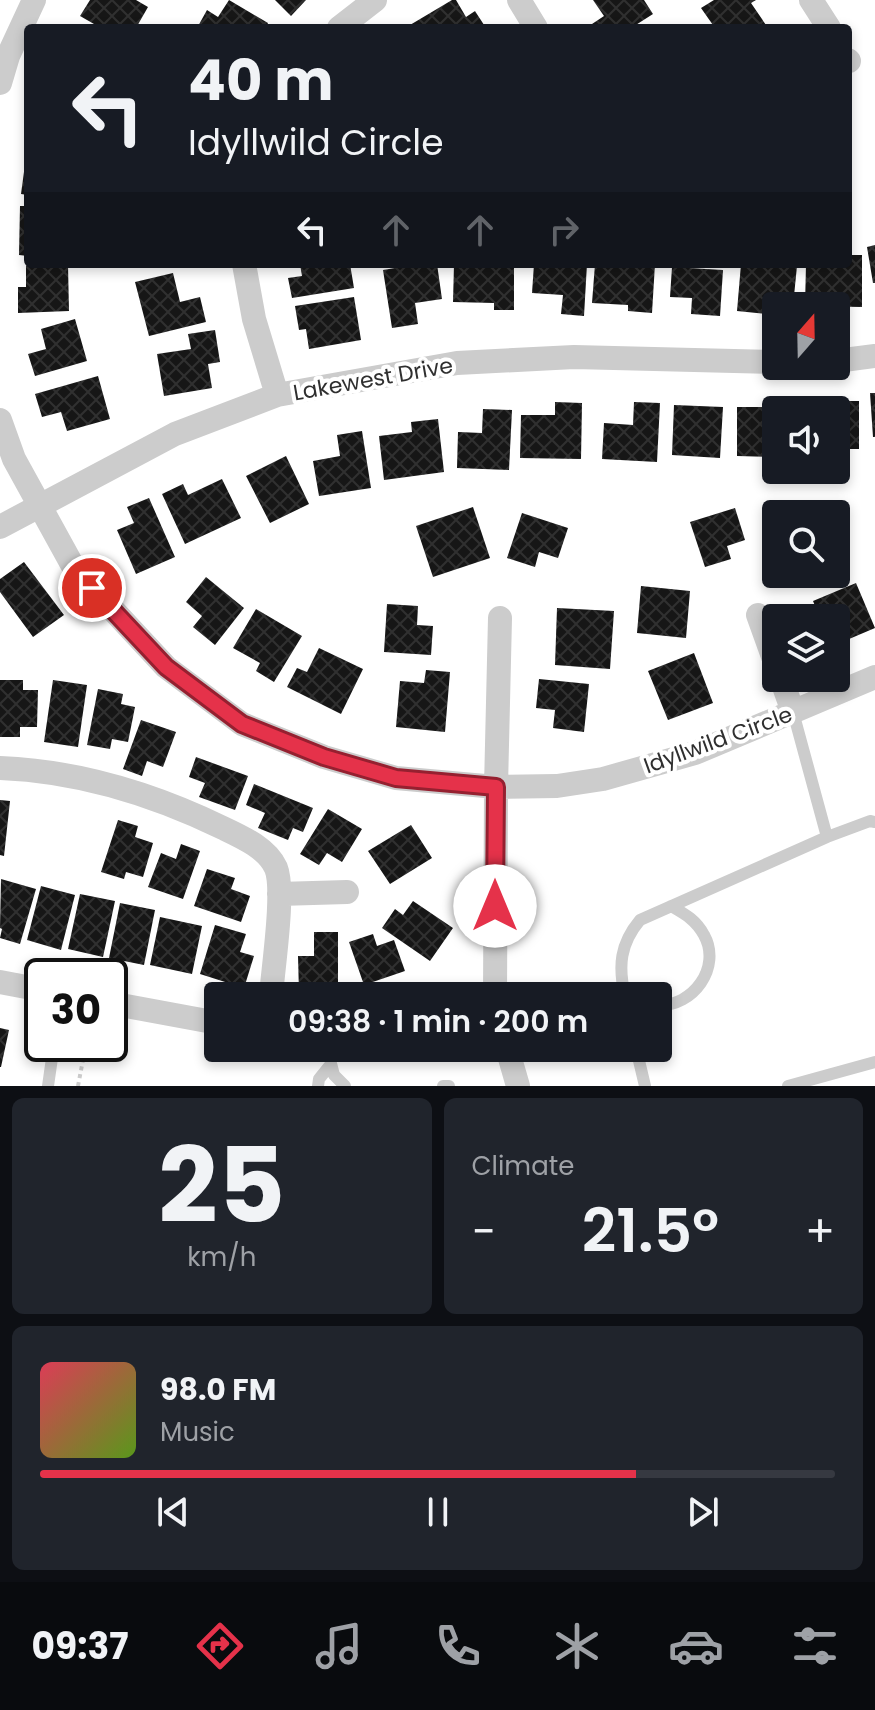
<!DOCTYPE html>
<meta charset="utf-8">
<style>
:root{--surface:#171b24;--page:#20242c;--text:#f1f3f6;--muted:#9ea1a6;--line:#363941;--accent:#e5324a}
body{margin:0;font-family:Poppins,sans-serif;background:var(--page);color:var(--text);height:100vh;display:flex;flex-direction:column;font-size:30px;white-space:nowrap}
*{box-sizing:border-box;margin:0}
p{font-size:26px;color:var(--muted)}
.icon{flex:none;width:44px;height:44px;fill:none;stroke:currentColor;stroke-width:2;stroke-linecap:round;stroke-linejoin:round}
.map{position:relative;height:1086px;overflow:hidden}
.sheet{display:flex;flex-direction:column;gap:12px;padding:12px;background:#0d0f14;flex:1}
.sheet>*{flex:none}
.top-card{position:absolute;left:24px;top:24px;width:828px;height:244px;border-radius:8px;box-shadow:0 4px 12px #0003;background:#171b24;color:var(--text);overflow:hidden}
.needle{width:52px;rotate:20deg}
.buttons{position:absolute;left:762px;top:292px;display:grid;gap:16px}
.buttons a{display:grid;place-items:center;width:88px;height:88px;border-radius:8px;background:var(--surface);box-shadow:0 4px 12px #0003;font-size:40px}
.speed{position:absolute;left:24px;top:958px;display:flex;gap:16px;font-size:40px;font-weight:700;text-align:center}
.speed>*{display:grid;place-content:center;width:104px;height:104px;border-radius:50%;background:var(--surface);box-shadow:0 4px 12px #0003;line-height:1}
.speed .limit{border:4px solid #111;border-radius:12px;background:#fff;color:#111}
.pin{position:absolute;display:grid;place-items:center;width:68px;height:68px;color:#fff;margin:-34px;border:4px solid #fff;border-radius:50%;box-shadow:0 2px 8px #0007}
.me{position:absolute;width:88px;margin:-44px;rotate:0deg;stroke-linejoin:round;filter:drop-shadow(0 0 6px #0008)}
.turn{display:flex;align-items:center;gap:28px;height:168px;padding:0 32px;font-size:36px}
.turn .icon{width:104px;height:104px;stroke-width:2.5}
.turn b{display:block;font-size:56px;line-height:68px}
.lanes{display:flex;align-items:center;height:76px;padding:0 32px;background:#0003;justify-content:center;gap:40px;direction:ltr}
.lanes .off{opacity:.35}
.big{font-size:60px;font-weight:600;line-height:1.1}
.sheet .widget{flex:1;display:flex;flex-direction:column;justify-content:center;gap:12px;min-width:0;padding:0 28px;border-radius:12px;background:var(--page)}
.sheet .dial{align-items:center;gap:0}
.dial b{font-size:104px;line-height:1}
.song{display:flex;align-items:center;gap:24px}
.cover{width:96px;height:96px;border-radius:12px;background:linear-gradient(135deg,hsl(350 70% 55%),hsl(90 70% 35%))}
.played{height:8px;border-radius:4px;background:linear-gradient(90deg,var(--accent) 75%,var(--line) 75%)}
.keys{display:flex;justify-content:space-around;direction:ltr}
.heat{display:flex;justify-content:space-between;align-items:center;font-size:44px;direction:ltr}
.sheet .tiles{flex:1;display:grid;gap:12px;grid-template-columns:1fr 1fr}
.widget:last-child{grid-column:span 2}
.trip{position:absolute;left:204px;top:982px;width:468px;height:80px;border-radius:8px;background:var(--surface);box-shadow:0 4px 12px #0003;font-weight:600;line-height:80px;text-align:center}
.menu{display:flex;height:128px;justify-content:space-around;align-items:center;background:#090b0e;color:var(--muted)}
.menu .icon{width:56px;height:56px}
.menu .selected{color:var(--accent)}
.menu b{font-size:36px;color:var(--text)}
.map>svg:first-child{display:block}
.building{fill:url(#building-cross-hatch)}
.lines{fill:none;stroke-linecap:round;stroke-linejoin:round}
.path{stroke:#ccc;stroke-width:4;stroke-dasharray:4 4;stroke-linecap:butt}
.lane{stroke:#ccc;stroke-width:12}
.street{stroke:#ccc;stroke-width:24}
.route-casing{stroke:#952030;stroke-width:20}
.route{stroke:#e5324a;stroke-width:14}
.labels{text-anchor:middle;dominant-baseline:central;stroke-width:8;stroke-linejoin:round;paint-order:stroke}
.street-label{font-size:22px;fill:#2f2f2f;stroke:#fff}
</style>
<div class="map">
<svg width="875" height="1086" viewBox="0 0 875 1086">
<defs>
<pattern id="building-cross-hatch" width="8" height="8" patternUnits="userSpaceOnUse" patternTransform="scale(2)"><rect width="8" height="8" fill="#161616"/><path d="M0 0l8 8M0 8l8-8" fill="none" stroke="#303030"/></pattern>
</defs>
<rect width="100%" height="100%" fill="#fff"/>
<path class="building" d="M90,0H136L148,7L136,28H101L80,16Z
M229,0L268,23L266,28H197L207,10L218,17Z
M275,0H306L291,16Z
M452,0H456L466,17L475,11L486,28H412L410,25Z
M593,0H644L653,14L631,28H586L604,16Z
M714,0H756L751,3L768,28H715L701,8Z
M26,157H28V195L21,194Z
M20,206H28V256L19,255Z
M875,245V283H873L867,247Z
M848,255H862V307L805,306L806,264H848Z
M300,264H350L354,288L292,298L288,278L302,276Z
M419,264H437L442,299L415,303L418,324L392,328L383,270Z
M454,264H514V310H494V303L453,302Z
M534,264H587L584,316L561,314L563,295L532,293Z
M595,264H655L652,313L628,311V305L592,303Z
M741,264L797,266L793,306H776V315L737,311Z
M68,265L69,311L18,313V287H26V266Z
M672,267L723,270L720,316L691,314L692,298L670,297Z
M173,273L180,302L200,297L206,322L149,336L135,282Z
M354,297L361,340L309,349L306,329L299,330L295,306Z
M75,319L87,361L35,376L28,354L46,349L41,329Z
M215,330L220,362L208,364L212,388L164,396L157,354L191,349L188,334Z
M98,376L110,419L67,431L61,412L42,417L35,394Z
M870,393H875V437H873Z
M823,401H859V449H836V410H823Z
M555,402L582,403L581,459L520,458L521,415H555Z
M634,402L660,403L657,462L602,459L604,423L633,425Z
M674,405L723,407L720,458L672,455Z
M737,407H776V457L737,456Z
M483,409L512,410L509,470L457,468L458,432L482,433Z
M438,419L444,472L384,480L379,436L412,432L411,422Z
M362,431L371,488L319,496L313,461L340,456L337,435Z
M286,456L309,504L270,523L246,476Z
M222,479L241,518L185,544L162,494L183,484L188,495Z
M149,498L175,557L136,574L117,530L134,523L127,507Z
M473,507L490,558L433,577L416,526Z
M735,508L745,540L727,546L731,559L705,567L690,522Z
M522,513L568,528L558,558L539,552L535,567L507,558Z
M24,562L64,615L33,637L0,592V579Z
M206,577L244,608L215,645L193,627L202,616L186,602Z
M856,583L875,628L842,642L836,628V618H820L813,601Z
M641,586L690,591L686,638L637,633Z
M387,604L418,606L417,625L433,626L431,655L384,652Z
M557,608L614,611L610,669L555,665Z
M256,609L302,636L274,682L256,671L260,663L233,648Z
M319,648L363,669L341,714L287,687L297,668L307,672Z
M694,653L713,703L668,720L648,671Z
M426,670L450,672L445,732L396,727L400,681L424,683Z
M539,679L589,684L584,732L553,728L555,710L536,708Z
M0,680H23V690H38L37,727H20V737H0Z
M53,680L87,685L78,747L44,742Z
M98,689L123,694L121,704L135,707L128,742L112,739L110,749L87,745Z
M141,720L176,732L163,767L147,761L142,776L123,769Z
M196,757L248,776L235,810L199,797L205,783L189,777Z
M254,784L313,808L303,832L293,828L288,840L258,828L265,813L246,805Z
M0,800L10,801L4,856L0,855Z
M328,809L362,829L342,862L327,853L319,865L300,854Z
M118,820L138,826L135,837L153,843L143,877L126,872L124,879L101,872Z
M411,825L432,858L390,884L368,851Z
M181,844L200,851L183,899L148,887L161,853L176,859Z
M207,869L235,878L231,889L250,896L241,922L194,906Z
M1,879L36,889L20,944L0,938L2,929L0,928Z
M41,886L75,895L61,950L27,940Z
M80,894L115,901L103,957L68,949Z
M413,901L453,928L430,961L382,928L395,909L403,915Z
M120,903L155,910L144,965L109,958Z
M160,917L202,926L192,974L150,965Z
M215,925L246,934L240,952L254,956L244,988L200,974Z
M314,932H338V993H299L298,956H314Z
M373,934L377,946L394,940L405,971L364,985L349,942Z
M0,1028L9,1030L1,1067H0Z"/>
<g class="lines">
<path class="path" d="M78,1086L86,1044"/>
<path class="lane" d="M793,712L827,837L870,821L875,822
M625,996C618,966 620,944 640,920L827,837
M658,1005C693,1007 722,967 704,935C696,920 685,914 671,906
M327,1048L334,1075L345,1086
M636,1048L645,1086
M48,1086L54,1044
M318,1086L319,1079L331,1064
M443,1086H449
M788,1086L875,1062"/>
<path class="street" d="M519,0L536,28
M811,0L829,28
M339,28L375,0
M848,60L849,61
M0,83L8,56L34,0
M244,264L254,319L277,395
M836,361L875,356
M0,420L14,459L74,568L166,667L242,724L324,757L396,778L496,787L557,786L603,779L695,753L875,677
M0,527L175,434L277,395L457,363L574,357L776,362
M758,615L776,665
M781,678L793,712
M0,768C78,771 153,794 223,828C242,837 267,848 276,868C285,890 273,968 271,996
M279,894L347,892
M0,982L42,990
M495,996L496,787L500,618
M110,1003L218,1023
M507,1048L518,1086"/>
</g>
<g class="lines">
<defs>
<path id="route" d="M92,588L166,667L242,724L324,757L396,778L496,787L495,906"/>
</defs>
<use href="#route" class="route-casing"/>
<use href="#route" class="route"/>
</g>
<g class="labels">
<g class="street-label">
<text transform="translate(373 379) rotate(-10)">Lakewest Drive</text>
<text transform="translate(718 740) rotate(-20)">Idyllwild Circle</text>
</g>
</g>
</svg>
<div class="buttons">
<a><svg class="needle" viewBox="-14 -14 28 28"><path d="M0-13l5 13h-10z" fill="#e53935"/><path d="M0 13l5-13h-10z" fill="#9ea1a6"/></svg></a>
<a><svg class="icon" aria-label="sound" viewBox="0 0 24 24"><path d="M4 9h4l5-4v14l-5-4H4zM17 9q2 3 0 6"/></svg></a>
<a><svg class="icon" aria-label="search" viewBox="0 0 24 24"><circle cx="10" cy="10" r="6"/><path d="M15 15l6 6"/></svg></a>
<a><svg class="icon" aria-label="layers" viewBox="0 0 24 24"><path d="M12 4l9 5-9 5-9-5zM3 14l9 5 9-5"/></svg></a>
</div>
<div class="speed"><div class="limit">30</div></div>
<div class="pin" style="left:92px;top:588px;background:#d93025"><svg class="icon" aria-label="arrive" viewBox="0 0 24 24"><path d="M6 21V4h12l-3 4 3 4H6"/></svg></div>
<svg class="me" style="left:495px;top:906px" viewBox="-20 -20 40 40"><circle r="19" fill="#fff"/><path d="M0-13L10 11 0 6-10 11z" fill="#e5324a"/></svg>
<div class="trip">09:38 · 1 min · 200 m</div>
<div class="top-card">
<div class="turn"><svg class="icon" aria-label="left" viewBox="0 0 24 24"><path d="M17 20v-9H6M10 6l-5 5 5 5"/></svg><div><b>40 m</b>Idyllwild Circle</div></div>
<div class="lanes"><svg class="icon" aria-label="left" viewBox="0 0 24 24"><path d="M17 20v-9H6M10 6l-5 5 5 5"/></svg><svg class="icon off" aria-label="ahead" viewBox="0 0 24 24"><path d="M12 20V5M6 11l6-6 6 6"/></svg><svg class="icon off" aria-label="ahead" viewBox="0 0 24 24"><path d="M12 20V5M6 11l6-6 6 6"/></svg><svg class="icon off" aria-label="right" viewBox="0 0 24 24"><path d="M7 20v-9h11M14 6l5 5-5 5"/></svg></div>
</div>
</div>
<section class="sheet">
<div class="tiles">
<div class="widget dial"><b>25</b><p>km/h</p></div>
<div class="widget"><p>Climate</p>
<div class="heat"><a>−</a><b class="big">21.5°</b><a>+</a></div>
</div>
<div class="widget">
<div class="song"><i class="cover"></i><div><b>98.0 FM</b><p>Music</p></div></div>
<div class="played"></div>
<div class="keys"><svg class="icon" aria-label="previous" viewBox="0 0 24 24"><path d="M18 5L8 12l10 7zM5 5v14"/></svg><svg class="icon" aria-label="pause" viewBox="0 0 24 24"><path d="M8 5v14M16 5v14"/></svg><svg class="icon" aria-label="next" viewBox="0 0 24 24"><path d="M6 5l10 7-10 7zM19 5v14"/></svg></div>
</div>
</div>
</section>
<nav class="menu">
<b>09:37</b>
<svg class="icon selected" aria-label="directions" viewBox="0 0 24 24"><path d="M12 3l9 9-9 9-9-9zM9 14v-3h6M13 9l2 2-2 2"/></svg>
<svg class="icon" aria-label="music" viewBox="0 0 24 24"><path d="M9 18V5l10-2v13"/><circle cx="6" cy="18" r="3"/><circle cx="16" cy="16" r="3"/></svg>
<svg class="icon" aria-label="phone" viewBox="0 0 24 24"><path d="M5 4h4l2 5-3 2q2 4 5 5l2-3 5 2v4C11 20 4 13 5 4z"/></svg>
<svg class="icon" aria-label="climate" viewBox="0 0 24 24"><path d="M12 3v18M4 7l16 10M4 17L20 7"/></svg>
<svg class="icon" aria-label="car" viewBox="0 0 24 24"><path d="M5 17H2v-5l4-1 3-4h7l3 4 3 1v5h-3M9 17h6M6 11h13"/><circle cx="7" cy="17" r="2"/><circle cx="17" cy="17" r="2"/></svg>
<svg class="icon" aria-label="filters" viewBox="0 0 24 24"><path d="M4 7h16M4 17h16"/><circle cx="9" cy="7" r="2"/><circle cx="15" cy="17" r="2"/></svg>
</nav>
